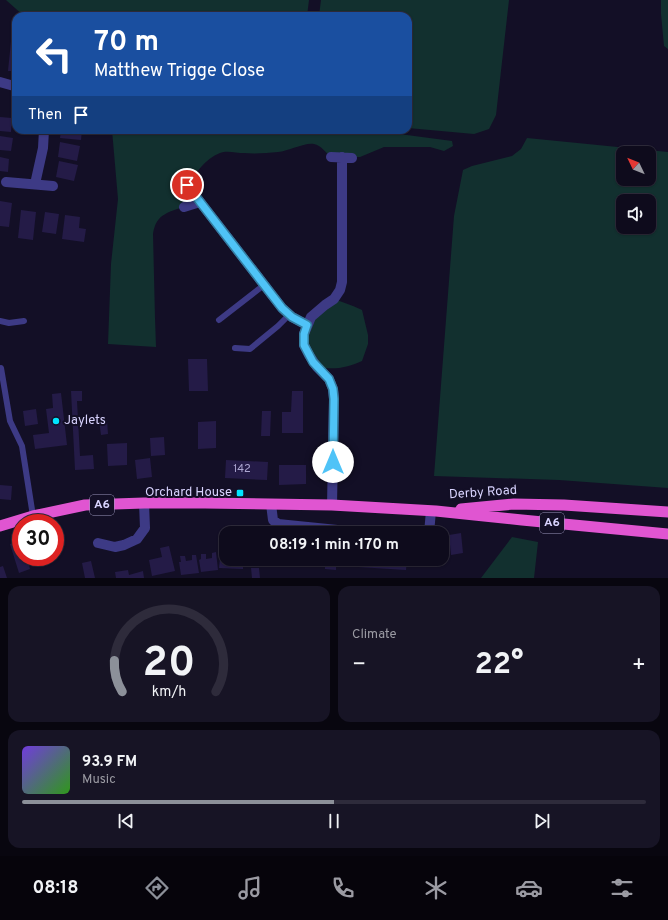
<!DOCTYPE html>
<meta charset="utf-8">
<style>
:root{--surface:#0e0b1c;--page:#171425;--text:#f1f3f6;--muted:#9b9ba3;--line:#2e2b3b;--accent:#8c9099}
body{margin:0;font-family:Overpass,sans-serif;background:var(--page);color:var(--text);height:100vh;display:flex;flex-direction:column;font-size:15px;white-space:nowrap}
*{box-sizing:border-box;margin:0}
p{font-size:13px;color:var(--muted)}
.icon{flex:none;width:22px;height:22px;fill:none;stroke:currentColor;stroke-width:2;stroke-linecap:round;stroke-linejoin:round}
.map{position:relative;height:578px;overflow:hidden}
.panel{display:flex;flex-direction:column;gap:8px;padding:8px;background:#08060f;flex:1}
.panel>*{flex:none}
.hud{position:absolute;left:12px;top:12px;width:400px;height:122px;border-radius:12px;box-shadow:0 1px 3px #0004,0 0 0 1px var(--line);background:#1a4fa0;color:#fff;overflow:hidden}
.needle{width:26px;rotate:313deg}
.fabs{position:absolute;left:616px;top:146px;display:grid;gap:8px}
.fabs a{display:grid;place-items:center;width:40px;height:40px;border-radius:8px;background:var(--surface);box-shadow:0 1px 3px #0004,0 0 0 1px var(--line);font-size:20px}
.speed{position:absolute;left:12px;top:514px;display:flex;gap:8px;font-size:20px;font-weight:700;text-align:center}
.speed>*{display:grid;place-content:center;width:52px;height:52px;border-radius:50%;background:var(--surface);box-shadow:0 1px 3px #0004,0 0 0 1px var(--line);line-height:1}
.speed .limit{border:6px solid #d22;background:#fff;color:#111}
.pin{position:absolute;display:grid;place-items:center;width:34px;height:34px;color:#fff;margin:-17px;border:2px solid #fff;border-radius:50%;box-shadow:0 1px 4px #0007}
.me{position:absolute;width:44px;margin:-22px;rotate:0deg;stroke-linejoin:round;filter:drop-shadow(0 0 3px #0008)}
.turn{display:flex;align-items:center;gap:14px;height:84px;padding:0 16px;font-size:18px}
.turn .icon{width:52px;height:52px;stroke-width:2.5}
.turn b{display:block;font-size:28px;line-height:34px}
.then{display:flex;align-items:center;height:38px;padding:0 16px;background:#0003;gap:8px;font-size:15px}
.big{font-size:30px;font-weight:700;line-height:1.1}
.panel .tile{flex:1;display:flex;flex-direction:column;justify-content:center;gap:6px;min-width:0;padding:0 14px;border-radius:12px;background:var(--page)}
.panel .dial{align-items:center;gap:0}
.dial svg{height:104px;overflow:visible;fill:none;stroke:var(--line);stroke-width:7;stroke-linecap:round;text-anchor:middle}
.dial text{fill:var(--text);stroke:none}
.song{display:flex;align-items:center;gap:12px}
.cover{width:48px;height:48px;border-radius:6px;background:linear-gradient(135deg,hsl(260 70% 55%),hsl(110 70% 35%))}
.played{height:4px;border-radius:2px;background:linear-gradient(90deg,var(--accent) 50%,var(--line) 50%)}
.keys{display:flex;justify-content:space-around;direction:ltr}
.heat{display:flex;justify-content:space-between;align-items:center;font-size:22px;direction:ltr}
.panel .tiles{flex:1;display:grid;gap:8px;grid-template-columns:1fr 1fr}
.tile:last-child{grid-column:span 2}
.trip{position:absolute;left:219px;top:526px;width:230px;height:40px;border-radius:12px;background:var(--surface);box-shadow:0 1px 3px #0004,0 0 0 1px var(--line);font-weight:700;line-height:40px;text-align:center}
.tab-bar{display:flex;height:64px;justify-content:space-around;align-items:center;background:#06040b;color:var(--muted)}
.tab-bar .icon{width:28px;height:28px}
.tab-bar .current{color:var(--accent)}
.tab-bar b{font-size:18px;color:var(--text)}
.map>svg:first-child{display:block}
.green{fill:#12302f;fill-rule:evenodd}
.building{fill:#241b47}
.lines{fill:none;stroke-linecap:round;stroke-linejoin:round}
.service{stroke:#3d3a85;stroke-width:6}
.minor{stroke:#3d3a85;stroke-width:10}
.trunk{stroke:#e055d1;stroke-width:11}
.route-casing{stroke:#337fa1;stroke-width:10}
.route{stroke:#4fc3f7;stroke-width:7}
.poi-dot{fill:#00e5ff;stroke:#130f26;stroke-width:1.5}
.labels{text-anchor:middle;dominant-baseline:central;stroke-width:4;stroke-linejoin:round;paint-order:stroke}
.number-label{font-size:11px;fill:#aca6d1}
.shield{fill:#130f26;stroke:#9e99be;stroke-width:1}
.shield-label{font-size:12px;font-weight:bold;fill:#d9d4ff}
.poi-label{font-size:13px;fill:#d9d4ff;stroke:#130f26;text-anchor:start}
.street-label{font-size:13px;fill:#d9d4ff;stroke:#130f26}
</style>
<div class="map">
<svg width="668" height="578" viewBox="0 0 668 578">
<rect width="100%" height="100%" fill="#130f26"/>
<path class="green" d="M6,0H309L307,16H24Z
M321,0H509L496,115L489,129L474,134L408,128V16H319Z
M661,0H668V49L664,46L661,14Z
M112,130H369L452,141L453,146L444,151L430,147H384L360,157H331C326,153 321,145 314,144C305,142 289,151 278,152C267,153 255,154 244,153C237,153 226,150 220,153C205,159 196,173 187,185L200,202C188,206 167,210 159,219C155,224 154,228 153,234L155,318L156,347L108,344L111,264L118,199Z
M527,138L668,152V488L559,480L434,476L454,216L463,170L472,166L512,156L521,149ZM623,153H649V179H623ZM623,201H649V227H623Z
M334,299L353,306L362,310L368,335V344L362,361C346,368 335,370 317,367L309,355L307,325Z
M512,537L538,542L534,578H481Z"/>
<path class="building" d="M11,41L16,42V71H8Z
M0,117L12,118L11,132L0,131Z
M61,130H82L81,140L60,138Z
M0,136L13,138L11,151L0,150Z
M60,142L80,146L77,161L58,157Z
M0,157L9,159L8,172L0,171Z
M59,161L78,165L74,181L56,177Z
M0,201L12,203L9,227L0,226Z
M21,210L36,212L33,240L18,238Z
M45,212L59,214L56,234L42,232Z
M65,215L80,217L79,228L86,229L84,242L62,239Z
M188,359H207L208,391H189Z
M71,391H82V401H77L80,456L93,455L94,469L75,470Z
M292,391H303V433H282V412H291Z
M61,393L67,445L35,449L33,435L49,433L46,409L53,408L52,394Z
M36,409L38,424L25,426L23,411Z
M262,411H271L270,436H261Z
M99,420H107L108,434L101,435Z
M216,421V448L198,449V422Z
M164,437L165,455L151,456L150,438Z
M127,443V465L108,466L107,444Z
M150,458L152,477L137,479L135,460Z
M226,460L268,462L267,480L225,478Z
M279,465H306V484L279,485Z
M0,485L12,486L11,500L0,499Z
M461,533L463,553L451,555L449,535Z
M21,541V557H27L30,569L19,573L10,544Z
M169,546L175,571L152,576L149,560L162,557L160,548Z
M216,552L218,570L201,572L199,560L201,559V554H206V559L212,558V553Z
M192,555H196L199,573L181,575L179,562H181L180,556H185L186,561L192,560Z
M220,558L243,559V569L219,568Z
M268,559H319V564L268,561Z
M325,559H352L351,566L336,565V570L325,569Z
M358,559H407L406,570L358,567Z
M91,561L95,578H85L82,563Z
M3,566L7,578H0V567Z
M251,568H259L260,578H252Z
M128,570L129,575L143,571L144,578H116L115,572Z"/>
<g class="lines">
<path class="service" d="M219,320L264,285
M0,321L9,323L24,321
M235,348L250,349L278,326L289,315
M1,368L10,421L22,446L33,516"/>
<path class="minor" d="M0,82L14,86L16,87
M331,157L352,158
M6,182L53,186
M35,184L43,148L44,130
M187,185L282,308L292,317L307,325
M184,207L200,202
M271,504L273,520L278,524L367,533
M332,505L334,399L333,389L329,379L317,367L309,355L304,345V334L311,317L325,305L334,299L340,290L342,282V157
M429,533L431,511
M98,543L115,547L124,545L137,539L145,528L144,503"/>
<path class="trunk" d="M461,509L514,504L564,505L668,512
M0,526L33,516L85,505L144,503H205L332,505L436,511L522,520L668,534"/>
</g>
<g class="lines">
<defs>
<path id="route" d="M187,185L282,308L292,317L307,325L304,334V345L313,362L329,379L333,389L334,399L333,462"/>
</defs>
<use href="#route" class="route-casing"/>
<use href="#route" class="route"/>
</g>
<g class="poi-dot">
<circle cx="56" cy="421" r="4"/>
<rect x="236" y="489" width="8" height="8" rx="2"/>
</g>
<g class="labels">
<g class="number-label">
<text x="242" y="469">142</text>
</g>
<g class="shield">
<rect x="90" y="495" width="24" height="20" rx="3"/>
<rect x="540" y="513" width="24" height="20" rx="3"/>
</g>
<g class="shield-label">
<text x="102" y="505">A6</text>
<text x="552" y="523">A6</text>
</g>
<g class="poi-label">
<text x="64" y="421">Jaylets</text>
<text x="232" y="493" text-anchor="end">Orchard House</text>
</g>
<g class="street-label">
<text transform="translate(483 493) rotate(-4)">Derby Road</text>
</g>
</g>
</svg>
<div class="fabs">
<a><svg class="needle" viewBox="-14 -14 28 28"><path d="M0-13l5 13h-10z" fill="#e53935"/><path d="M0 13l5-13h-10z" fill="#9b9ba3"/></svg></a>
<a><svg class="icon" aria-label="sound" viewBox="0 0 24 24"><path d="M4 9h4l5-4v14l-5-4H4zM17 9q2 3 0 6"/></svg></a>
</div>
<div class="speed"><div class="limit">30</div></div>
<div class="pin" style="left:187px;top:185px;background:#d93025"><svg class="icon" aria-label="arrive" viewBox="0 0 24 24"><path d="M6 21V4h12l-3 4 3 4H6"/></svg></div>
<svg class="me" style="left:333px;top:462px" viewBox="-20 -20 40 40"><circle r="19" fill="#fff"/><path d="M0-13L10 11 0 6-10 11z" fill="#4fc3f7"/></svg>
<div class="trip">08:19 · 1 min · 170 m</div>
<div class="hud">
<div class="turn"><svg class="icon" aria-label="left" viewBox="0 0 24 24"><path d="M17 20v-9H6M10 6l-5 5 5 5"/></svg><div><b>70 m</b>Matthew Trigge Close</div></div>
<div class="then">Then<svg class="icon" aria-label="arrive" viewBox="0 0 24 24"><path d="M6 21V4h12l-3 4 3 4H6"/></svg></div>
</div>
</div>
<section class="panel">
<div class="tiles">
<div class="tile dial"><svg viewBox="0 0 100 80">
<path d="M14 69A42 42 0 1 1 86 69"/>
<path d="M14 69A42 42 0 0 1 8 45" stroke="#8c9099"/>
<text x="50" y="56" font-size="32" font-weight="700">20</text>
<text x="50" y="72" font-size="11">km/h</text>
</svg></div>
<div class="tile"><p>Climate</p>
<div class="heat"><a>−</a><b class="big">22°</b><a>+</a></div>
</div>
<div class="tile">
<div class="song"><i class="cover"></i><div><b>93.9 FM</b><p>Music</p></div></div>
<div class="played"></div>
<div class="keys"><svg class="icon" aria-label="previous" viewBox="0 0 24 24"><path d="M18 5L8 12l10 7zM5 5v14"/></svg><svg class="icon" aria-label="pause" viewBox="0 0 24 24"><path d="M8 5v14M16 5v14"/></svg><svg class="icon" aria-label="next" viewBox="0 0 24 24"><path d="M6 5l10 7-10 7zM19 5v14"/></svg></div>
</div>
</div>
</section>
<nav class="tab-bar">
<b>08:18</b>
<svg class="icon current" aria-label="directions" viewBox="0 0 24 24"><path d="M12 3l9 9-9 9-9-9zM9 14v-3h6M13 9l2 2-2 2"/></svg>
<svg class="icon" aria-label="music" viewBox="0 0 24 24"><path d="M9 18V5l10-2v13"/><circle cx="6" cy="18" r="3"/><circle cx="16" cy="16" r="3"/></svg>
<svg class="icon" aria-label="phone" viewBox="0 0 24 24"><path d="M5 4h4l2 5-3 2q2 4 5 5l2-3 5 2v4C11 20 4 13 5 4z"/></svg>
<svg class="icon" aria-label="climate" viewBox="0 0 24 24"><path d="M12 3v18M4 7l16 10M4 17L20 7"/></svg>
<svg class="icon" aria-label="car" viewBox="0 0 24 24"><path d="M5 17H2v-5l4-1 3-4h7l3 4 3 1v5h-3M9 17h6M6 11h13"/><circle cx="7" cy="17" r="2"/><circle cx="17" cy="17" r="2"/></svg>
<svg class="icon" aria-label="filters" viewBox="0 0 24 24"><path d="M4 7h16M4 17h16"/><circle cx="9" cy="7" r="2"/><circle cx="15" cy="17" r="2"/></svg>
</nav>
